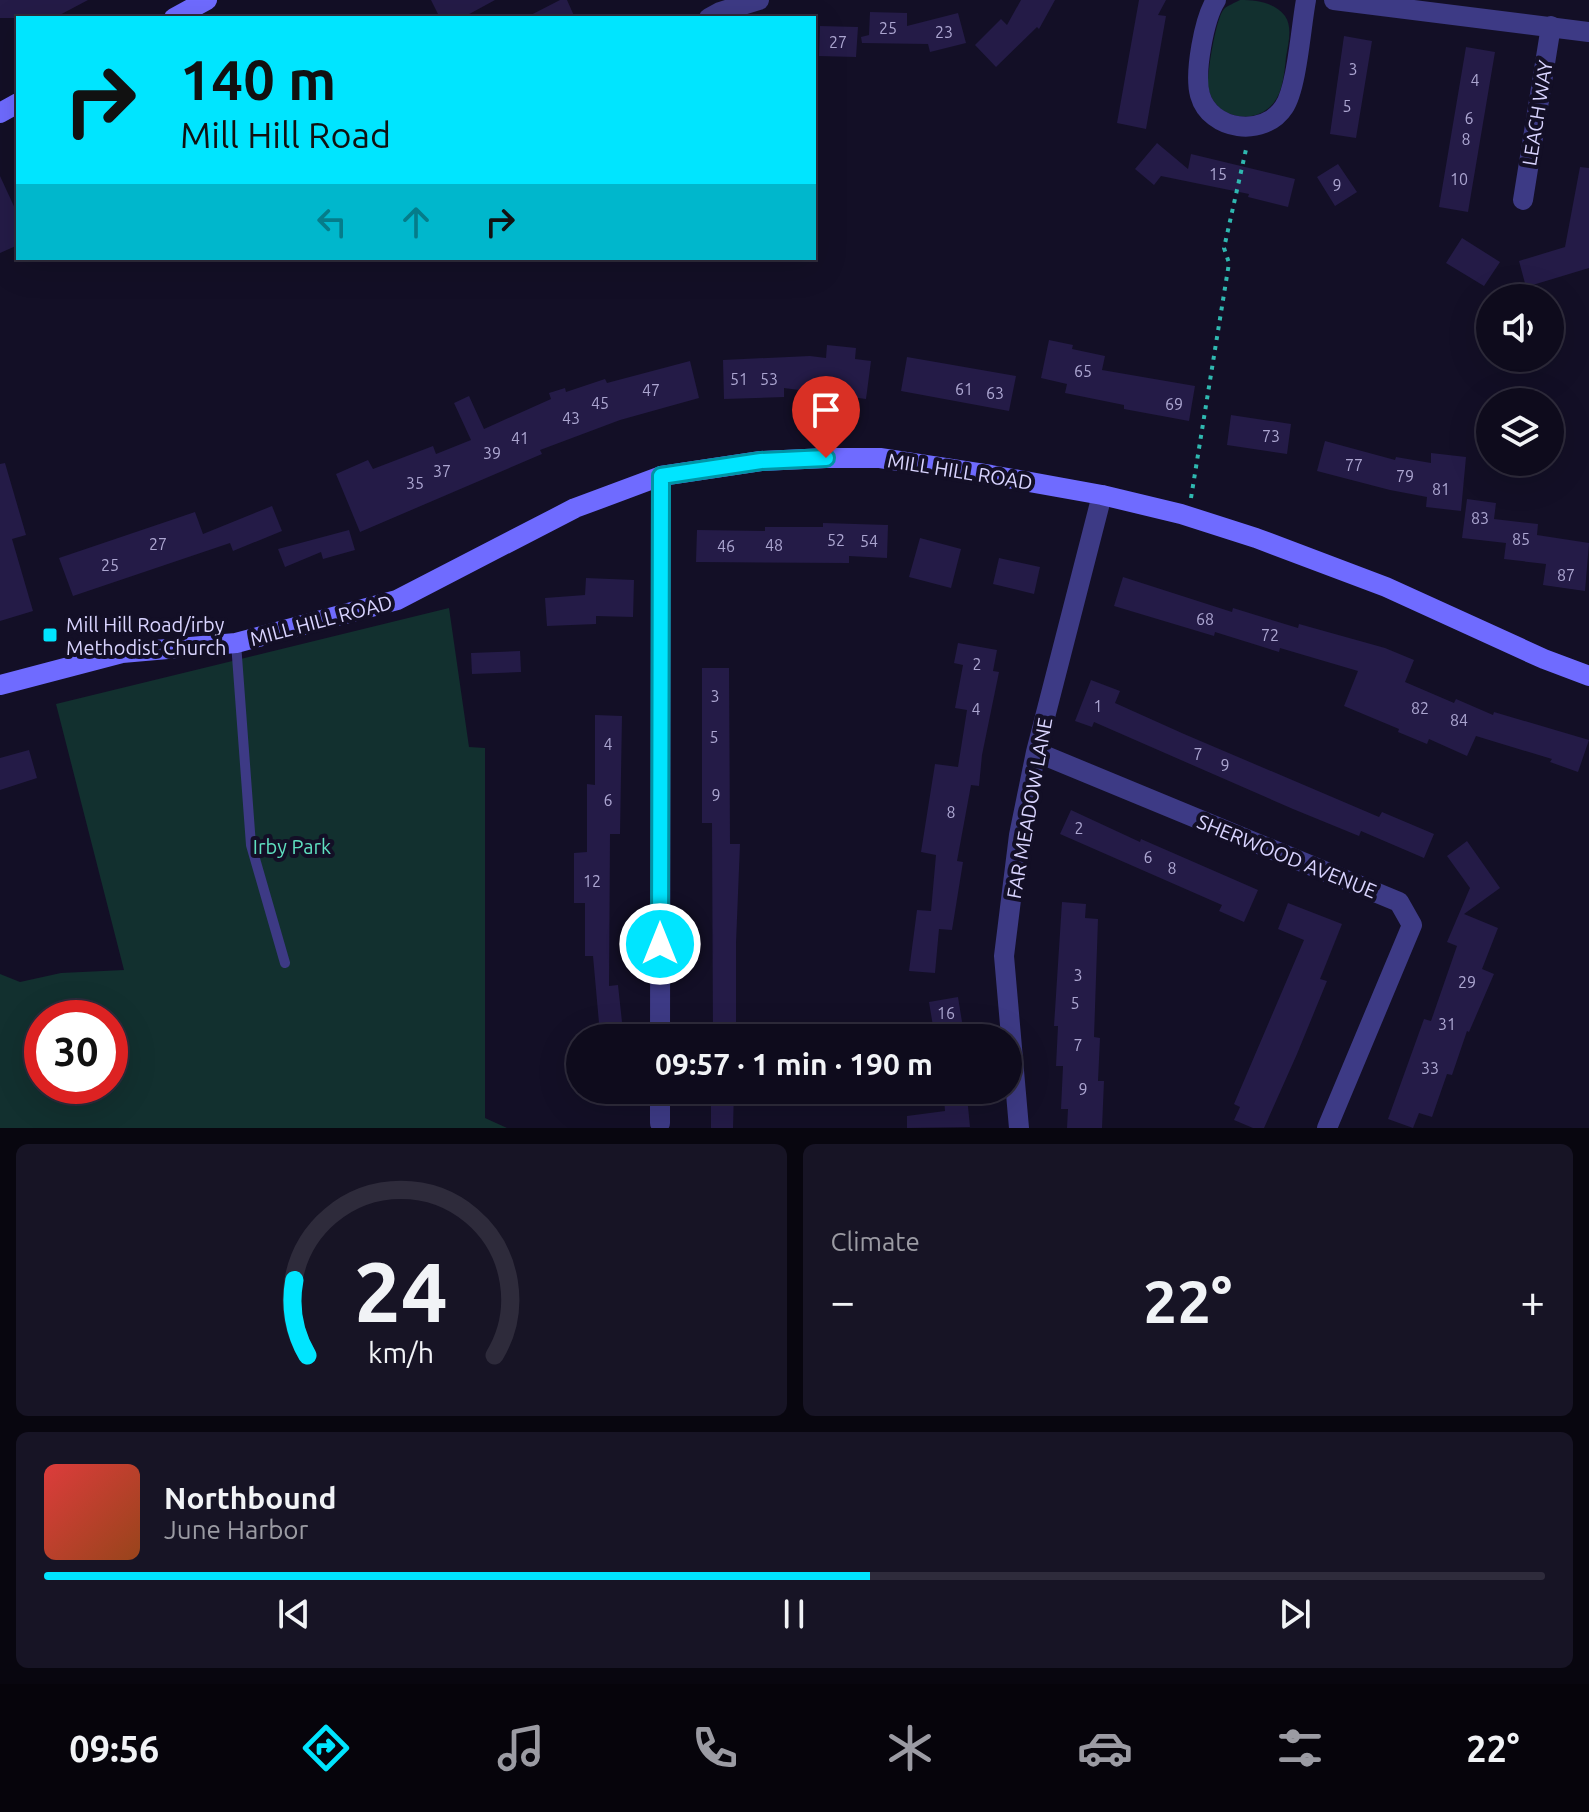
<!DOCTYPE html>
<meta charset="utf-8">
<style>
:root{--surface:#0e0b1c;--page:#171425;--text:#f1f3f6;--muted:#9b9ba3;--line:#2e2b3b;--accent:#00e5ff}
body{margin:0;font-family:Ubuntu,sans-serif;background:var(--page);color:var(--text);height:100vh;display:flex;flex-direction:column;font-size:30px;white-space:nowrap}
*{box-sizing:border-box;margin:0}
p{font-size:26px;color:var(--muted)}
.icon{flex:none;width:44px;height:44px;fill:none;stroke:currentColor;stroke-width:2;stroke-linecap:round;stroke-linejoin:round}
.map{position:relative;height:1128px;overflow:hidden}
.panel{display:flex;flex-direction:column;gap:16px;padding:16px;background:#08060f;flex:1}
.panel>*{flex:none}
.hud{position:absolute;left:16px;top:16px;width:800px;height:244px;border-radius:0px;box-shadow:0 8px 32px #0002,0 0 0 2px var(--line);background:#00e5ff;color:#111;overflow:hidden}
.controls{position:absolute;left:1476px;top:284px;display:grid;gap:16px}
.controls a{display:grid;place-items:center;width:88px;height:88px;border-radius:50%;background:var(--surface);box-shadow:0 8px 32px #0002,0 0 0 2px var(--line);font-size:40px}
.speed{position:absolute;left:24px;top:1000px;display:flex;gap:16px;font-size:40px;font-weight:700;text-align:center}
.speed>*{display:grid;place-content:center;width:104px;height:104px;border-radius:50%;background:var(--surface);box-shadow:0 8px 32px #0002,0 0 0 2px var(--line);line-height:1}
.speed .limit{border:12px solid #d22;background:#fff;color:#111}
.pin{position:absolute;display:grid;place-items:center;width:68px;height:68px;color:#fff;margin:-82px -34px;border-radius:50% 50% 50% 0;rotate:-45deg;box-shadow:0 0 8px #0007}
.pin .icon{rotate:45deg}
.me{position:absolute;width:88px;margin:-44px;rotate:0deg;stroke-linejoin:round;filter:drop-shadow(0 0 6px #0008)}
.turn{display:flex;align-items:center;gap:28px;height:168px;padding:0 32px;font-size:36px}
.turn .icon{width:104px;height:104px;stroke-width:2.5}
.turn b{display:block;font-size:56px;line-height:68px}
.lanes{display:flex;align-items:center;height:76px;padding:0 32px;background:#0003;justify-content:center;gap:40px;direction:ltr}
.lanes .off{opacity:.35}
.big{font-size:60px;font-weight:700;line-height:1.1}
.panel .card{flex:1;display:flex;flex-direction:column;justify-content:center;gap:12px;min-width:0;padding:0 28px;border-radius:12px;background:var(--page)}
.panel .dial{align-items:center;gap:0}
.dial svg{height:208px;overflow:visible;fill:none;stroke:var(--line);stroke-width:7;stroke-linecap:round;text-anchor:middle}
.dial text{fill:var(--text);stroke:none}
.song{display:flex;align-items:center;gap:24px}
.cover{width:96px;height:96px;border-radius:12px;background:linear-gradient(135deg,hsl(0 70% 55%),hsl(20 70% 35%))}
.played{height:8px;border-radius:4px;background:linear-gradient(90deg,var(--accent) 55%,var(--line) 55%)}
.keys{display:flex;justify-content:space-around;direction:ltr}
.heat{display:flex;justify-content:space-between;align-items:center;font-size:44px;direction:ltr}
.panel .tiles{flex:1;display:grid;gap:16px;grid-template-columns:1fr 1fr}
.card:last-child{grid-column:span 2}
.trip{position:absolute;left:566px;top:1024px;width:456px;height:80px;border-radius:40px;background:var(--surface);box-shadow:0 8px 32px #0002,0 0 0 2px var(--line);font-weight:700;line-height:80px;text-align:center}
.tab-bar{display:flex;height:128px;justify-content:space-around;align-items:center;background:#06040b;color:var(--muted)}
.tab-bar .icon{width:56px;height:56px}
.tab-bar .on{color:var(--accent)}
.tab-bar b{font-size:36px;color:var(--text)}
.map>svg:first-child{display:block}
.green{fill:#12302f;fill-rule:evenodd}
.building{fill:#241b47}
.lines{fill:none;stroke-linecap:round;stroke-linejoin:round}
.path{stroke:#2fb8b0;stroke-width:4;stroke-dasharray:4 6;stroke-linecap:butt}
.lane{stroke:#3d3a85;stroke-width:10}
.street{stroke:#3d3a85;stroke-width:20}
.secondary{stroke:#6f6bff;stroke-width:20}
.route-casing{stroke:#0095a6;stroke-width:20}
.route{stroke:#00e5ff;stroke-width:14}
.poi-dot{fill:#00e5ff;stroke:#130f26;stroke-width:3}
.labels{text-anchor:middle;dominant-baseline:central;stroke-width:8;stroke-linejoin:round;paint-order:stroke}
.number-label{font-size:16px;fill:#aca6d1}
.street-label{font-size:20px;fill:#d9d4ff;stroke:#130f26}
.poi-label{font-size:20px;fill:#d9d4ff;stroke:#130f26;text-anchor:start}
.park-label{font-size:20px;fill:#5fe0c0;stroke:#130f26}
</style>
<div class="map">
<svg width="1589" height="1128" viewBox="0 0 1589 1128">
<rect width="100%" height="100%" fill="#130f26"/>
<path class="green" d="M1240,0C1256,0 1274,2 1285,16C1293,28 1288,44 1286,57C1285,67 1284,78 1281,88C1274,114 1247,124 1224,111C1215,105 1210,97 1208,86C1207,74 1216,17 1224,9C1228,5 1235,3 1240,0Z
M449,608L469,747L485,748V1118L507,1128H0V974L20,982L61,973L124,970L56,704ZM42,1018H110V1086H42Z"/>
<path class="building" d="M0,0H88L54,18H0Z
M431,0H495L462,18H440Z
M560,0H567L575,18H525Z
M1021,0H1055L1039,29L1037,27L996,67L975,45L1001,19L1007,25Z
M1139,0H1166L1158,15L1166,16L1146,129L1117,123Z
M870,12L907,13V26L958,13L966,43L930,52L928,44L862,43L861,37L869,35Z
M820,26L858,27L856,57L819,56Z
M1344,36L1372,41L1356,138L1330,134Z
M1466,47L1495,52L1468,212L1439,207Z
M1157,143L1188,169L1191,154L1295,179L1288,207L1248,197L1249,194L1161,176L1154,185L1135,169Z
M1338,164L1357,192L1335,206L1317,177Z
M1580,167L1589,168V268L1526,287L1519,261L1565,247Z
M0,176L18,215V245L0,253Z
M1462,238L1500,262L1484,286L1446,263Z
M1049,340L1073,345L1072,349L1105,356L1102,370L1195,386L1189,421L1124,409V405L1065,393L1067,384L1041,378Z
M827,345L856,348L855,359L871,361L866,399L784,388V397L724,399L723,360L810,356L826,358Z
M907,357L1016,376L1009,411L901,391Z
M690,361L699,398L620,420L540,450L542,454L360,532L336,474L368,460L373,469L433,446L436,454L471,440L454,403L469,396L484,429L551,399L549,393L565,388L566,392L605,379L607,383Z
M1231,415L1291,424L1287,454L1227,445Z
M1325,441L1395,460L1396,457L1431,463V453L1466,457L1461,511L1426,507L1427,497L1390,490L1317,471Z
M5,463L26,535L12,539L33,611L0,621V464Z
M1467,499L1496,503L1494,519L1538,524L1537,535L1589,543L1585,591L1543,585L1546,564L1504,559L1506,543L1462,538Z
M272,506L282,531L233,551L230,543L73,596L59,558L195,512L203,534Z
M823,523L888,525L887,558L849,556V563L696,562L697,530L765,531V527H823Z
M349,530L355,550L323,559L321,552L285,567L278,549Z
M920,538L961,549L951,588L909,577Z
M999,558L1040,567L1034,594L993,584Z
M1123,577L1232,612L1233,608L1298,628L1299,624L1385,648L1414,660L1405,682L1454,703L1456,699L1493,715L1494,712L1589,740L1578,772L1550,762L1552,759L1476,736L1467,756L1429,739L1427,744L1398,732L1399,729L1344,706L1358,671L1280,648L1279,652L1215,632L1214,636L1114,606Z
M586,578L634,580L633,617L596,616V624L547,626L545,598L585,595Z
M958,643L997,650L993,671L999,672L982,755L979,786L971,785L957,861L963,862L952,930L939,929L935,973L909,971L917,910L931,911L936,855L921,852L935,764L958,767L967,710L955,708L963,665L954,663Z
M520,651L521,672L472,674L471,653Z
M702,668H729L730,844H740L736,943V1038H713L712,823H702Z
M1091,680L1120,691L1115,703L1184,734L1379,817L1382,812L1434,834L1424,858L1361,831L1359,836L1293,809L1094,722L1092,727L1075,721Z
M595,715L622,716L620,834H610L609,986L618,985L622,1022L599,1023L593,956H585V903H574V853L587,852V784L595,785Z
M29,750L37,778L0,790V758Z
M1071,810L1140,842L1141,839L1258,890L1244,922L1219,911L1222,905L1060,834Z
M1467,841L1500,888L1464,914L1498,928L1482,969L1494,974L1469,1032L1467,1031L1452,1075L1447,1074L1432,1117L1419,1113L1413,1128L1388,1119L1424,1019L1431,1021L1457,946L1447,942L1470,888L1447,856Z
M1062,902L1086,904L1085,918L1098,919L1094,1037L1100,1038L1098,1081H1104L1102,1128H1067L1068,1109H1061L1063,1066H1056L1058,1026H1054Z
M1288,903L1342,924L1320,979L1327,981L1297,1054L1264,1128H1253L1234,1120L1240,1107L1234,1104L1304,940L1278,929Z
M958,997L963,1028L934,1032L929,1002Z
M711,1090H734L733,1128H711Z
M967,1096L970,1127L907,1128V1116L945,1111L944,1098Z"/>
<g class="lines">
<path class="path" d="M1191,498L1229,263L1224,248L1247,145"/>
<path class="lane" d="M236,643L251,845L285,963"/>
<path class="street" d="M1216,0C1204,19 1194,73 1200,95C1210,131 1264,138 1284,107C1297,88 1301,26 1306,0
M1334,0L1589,32
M709,18L720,12L759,0
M1523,200L1551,26
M1036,752L1399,902L1412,925L1327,1128
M660,1038L661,476
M660,1123V1090
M1019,1128L1004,956L1019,835L1036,752L1102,495"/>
<path class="secondary" d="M174,18L207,0
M0,113L18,103
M0,685L122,653L236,643L397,600L575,508L661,476L761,461L826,458H880L991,475L1102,495L1181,514L1256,538L1386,587L1544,659L1589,676"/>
</g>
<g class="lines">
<defs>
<path id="route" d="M660,944L661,476L761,461L826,458"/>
</defs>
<use href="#route" class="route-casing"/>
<use href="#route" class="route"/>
</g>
<rect class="poi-dot" x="42" y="627" width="16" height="16" rx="4"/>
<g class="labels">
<g class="number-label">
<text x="888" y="28">25</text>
<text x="944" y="32">23</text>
<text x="838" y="42">27</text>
<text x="1353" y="69">3</text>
<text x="1475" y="80">4</text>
<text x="1347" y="106">5</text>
<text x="1469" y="118">6</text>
<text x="1466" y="139">8</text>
<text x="1218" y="174">15</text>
<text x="1459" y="179">10</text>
<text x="1337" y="185">9</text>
<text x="1083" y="371">65</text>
<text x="739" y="379">51</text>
<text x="769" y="379">53</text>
<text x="964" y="389">61</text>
<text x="651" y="390">47</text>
<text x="995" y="393">63</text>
<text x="600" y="403">45</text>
<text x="1174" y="404">69</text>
<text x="571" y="418">43</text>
<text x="1271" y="436">73</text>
<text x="520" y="438">41</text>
<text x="492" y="453">39</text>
<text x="1354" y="465">77</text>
<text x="442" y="471">37</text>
<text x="1405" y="476">79</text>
<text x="415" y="483">35</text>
<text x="1441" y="489">81</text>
<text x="1480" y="518">83</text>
<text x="1521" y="539">85</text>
<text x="836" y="540">52</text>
<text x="869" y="541">54</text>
<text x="158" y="544">27</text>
<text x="774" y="545">48</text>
<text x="726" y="546">46</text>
<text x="110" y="565">25</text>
<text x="1566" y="575">87</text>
<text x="1205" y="619">68</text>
<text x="1270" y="635">72</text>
<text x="977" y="664">2</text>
<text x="715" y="696">3</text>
<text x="1098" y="706">1</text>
<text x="1420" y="708">82</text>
<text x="976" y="709">4</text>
<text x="1459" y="720">84</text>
<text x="714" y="737">5</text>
<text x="608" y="744">4</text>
<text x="1198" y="754">7</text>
<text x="1225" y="765">9</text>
<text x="716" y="795">9</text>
<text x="608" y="800">6</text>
<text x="951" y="812">8</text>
<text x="1079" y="828">2</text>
<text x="1148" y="857">6</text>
<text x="1172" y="868">8</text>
<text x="592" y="881">12</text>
<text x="1078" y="975">3</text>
<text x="1467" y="982">29</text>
<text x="1075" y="1003">5</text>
<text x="946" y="1013">16</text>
<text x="1447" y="1024">31</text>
<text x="1078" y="1045">7</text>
<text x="1430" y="1068">33</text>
<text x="1083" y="1089">9</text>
</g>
<g class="street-label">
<text transform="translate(1537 113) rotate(-81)">LEACH WAY</text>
<text transform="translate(960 471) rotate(9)">MILL HILL ROAD</text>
<text transform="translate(321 620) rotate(-15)">MILL HILL ROAD</text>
<text transform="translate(1029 808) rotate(-80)">FAR MEADOW LANE</text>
<text transform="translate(1287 856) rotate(22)">SHERWOOD AVENUE</text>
</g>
<g class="poi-label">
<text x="66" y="624">Mill Hill Road/irby<tspan x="66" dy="23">Methodist Church</tspan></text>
</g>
<g class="park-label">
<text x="292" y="846">Irby Park</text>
</g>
</g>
</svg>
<div class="controls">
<a><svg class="icon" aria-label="sound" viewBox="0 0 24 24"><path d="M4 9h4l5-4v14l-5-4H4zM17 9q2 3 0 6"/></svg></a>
<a><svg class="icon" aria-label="layers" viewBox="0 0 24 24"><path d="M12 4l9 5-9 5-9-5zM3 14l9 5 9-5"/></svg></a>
</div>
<div class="speed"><div class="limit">30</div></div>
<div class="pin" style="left:826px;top:458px;background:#d93025"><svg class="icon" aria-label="arrive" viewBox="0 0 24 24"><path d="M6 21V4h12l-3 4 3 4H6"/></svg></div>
<svg class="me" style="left:660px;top:944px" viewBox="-20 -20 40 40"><circle r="17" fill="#00e5ff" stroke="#fff" stroke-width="3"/><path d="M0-11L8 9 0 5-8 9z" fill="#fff"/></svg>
<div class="trip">09:57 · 1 min · 190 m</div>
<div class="hud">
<div class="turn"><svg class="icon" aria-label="right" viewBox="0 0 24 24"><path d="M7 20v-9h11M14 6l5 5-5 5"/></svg><div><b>140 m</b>Mill Hill Road</div></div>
<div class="lanes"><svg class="icon off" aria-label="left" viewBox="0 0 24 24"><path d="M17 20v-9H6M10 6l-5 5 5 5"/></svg><svg class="icon off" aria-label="ahead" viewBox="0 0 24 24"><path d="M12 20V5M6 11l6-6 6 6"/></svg><svg class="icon" aria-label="right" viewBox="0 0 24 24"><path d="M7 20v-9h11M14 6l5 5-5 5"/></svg></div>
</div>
</div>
<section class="panel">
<div class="tiles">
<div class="card dial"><svg viewBox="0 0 100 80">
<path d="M14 69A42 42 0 1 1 86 69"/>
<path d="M14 69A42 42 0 0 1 9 40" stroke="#00e5ff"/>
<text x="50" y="56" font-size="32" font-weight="700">24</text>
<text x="50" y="72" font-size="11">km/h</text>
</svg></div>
<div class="card"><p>Climate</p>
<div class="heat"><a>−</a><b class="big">22°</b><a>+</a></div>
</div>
<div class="card">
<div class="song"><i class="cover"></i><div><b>Northbound</b><p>June Harbor</p></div></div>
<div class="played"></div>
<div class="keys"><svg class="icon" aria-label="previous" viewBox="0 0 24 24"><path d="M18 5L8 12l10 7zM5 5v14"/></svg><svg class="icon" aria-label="pause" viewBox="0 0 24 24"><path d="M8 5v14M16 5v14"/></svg><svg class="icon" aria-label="next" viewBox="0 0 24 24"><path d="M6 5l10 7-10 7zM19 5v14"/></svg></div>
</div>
</div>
</section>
<nav class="tab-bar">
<b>09:56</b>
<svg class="icon on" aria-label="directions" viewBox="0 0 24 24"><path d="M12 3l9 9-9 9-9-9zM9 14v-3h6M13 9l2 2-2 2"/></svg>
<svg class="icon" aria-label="music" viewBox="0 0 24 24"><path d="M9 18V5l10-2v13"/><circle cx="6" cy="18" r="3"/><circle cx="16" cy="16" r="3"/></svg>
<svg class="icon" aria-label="phone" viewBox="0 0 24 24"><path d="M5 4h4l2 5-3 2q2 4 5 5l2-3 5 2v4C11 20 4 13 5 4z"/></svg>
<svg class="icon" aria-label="climate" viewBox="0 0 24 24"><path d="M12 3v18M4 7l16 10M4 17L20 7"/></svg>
<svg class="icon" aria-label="car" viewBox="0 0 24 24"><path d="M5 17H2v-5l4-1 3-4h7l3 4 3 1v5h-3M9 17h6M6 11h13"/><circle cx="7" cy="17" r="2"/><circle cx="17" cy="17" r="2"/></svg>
<svg class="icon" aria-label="filters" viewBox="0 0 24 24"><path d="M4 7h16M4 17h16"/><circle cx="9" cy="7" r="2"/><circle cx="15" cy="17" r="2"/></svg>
<b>22°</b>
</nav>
